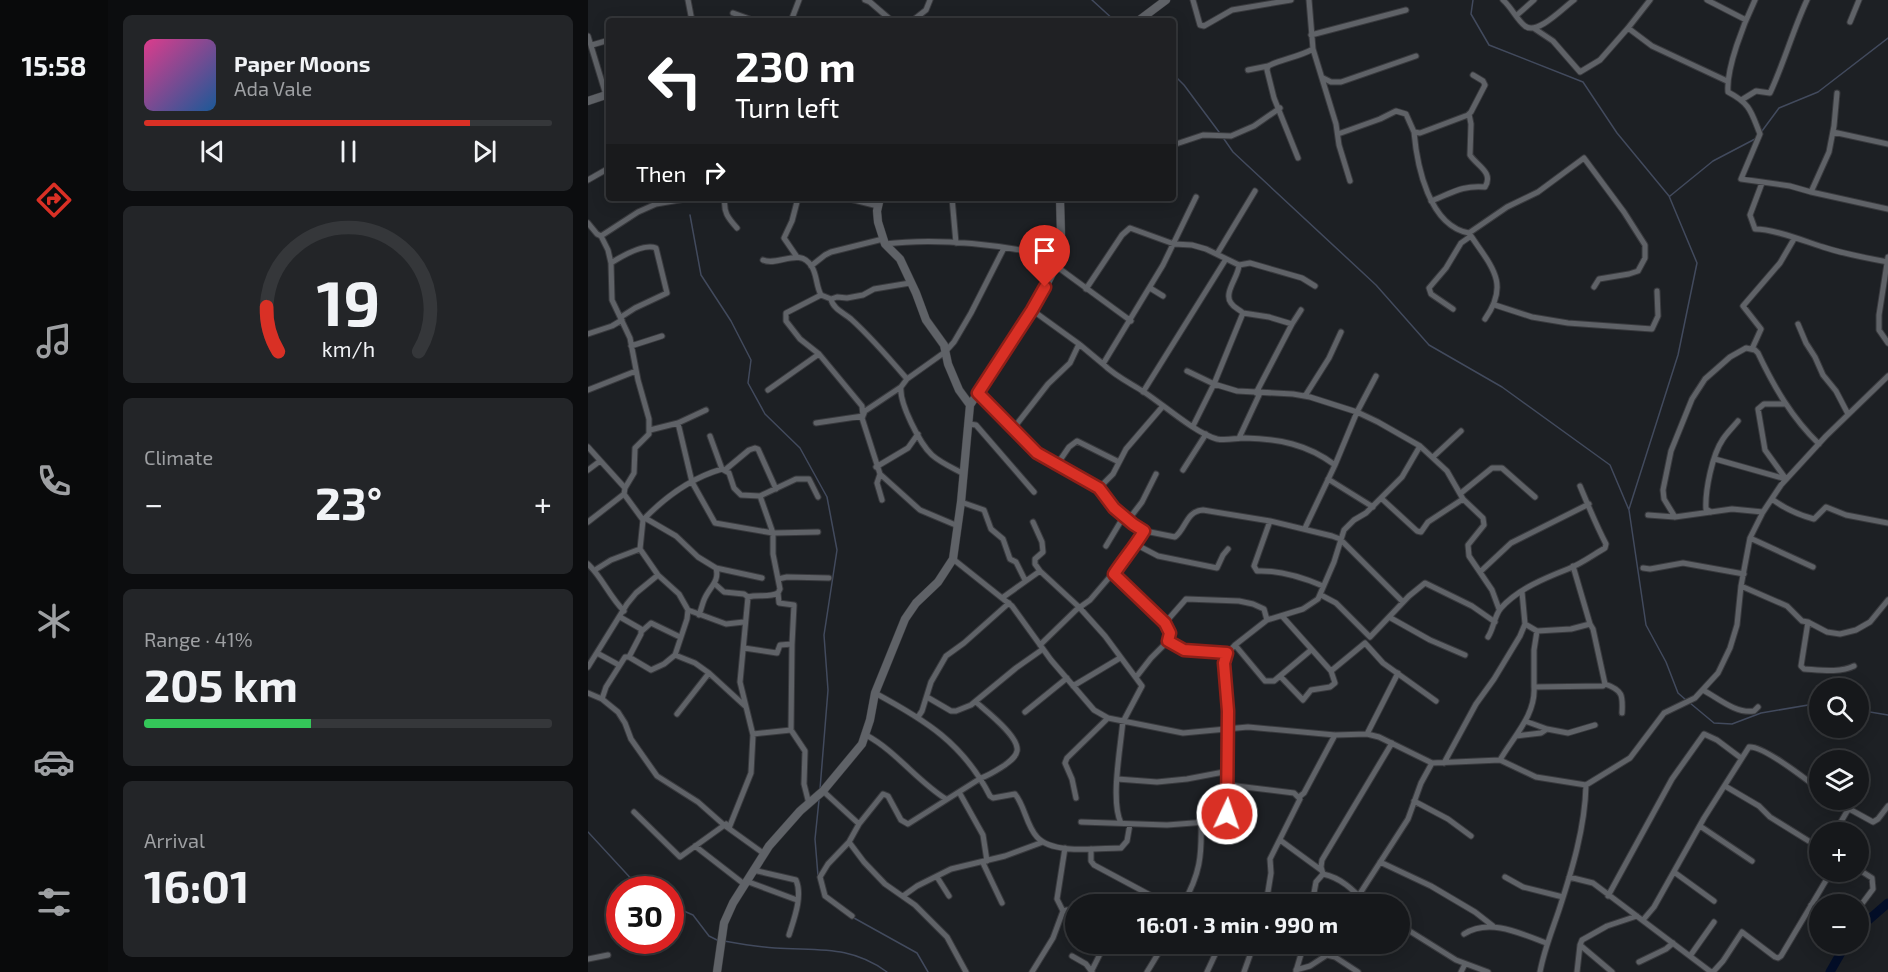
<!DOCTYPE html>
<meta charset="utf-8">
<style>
:root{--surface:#16181b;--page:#232528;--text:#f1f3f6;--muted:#9ea0a3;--line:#35373a;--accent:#d93025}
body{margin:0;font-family:"Exo 2",sans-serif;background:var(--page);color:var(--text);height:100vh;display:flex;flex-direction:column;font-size:22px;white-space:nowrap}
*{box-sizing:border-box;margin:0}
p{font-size:20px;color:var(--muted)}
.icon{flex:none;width:33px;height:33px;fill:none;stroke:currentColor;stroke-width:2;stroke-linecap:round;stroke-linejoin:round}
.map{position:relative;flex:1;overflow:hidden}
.details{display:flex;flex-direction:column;gap:15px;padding:15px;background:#0c0d0f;width:480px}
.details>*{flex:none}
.banner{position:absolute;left:18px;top:18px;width:570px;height:183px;border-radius:6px;box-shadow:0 3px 15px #0003,0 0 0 2px var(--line);background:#202124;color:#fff;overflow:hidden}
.tools{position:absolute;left:1221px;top:678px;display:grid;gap:12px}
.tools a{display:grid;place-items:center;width:60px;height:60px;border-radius:50%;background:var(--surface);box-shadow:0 3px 15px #0003,0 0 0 2px var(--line);font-size:30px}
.speed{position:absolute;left:18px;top:876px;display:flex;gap:12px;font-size:30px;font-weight:700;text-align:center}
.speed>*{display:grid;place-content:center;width:78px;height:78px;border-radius:50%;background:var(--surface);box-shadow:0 3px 15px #0003,0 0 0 2px var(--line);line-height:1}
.speed .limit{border:9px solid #d22;background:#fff;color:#111}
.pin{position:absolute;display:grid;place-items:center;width:51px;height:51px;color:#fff;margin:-62px -26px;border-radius:50% 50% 50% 0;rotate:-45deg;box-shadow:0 0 6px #0007}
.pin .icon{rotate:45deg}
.me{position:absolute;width:66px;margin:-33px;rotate:3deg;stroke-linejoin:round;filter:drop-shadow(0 0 4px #0008)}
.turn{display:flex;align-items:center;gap:21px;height:126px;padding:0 30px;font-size:27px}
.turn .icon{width:78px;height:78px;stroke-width:2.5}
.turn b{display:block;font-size:42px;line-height:51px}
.then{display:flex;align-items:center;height:57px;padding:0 30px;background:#0003;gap:12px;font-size:22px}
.big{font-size:45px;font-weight:700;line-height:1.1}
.details .tile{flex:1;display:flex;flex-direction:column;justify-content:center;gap:9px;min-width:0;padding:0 21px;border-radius:9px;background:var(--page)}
.details .dial{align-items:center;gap:0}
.dial svg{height:156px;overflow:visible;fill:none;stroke:var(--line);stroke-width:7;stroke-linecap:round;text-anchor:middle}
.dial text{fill:var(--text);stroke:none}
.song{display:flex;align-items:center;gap:18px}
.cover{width:72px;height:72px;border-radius:9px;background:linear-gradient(135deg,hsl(330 70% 55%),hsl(210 70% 35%))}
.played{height:6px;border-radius:3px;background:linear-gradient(90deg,var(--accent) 80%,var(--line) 80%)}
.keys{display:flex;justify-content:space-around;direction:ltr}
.heat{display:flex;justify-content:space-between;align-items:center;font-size:33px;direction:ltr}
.charge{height:9px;border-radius:4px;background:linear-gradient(90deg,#34c759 41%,var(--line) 0)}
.trip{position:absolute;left:477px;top:894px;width:345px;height:60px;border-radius:30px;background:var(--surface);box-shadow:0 3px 15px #0003,0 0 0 2px var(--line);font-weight:700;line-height:60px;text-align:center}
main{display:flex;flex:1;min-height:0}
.menu{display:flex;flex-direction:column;width:108px;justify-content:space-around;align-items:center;background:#090a0b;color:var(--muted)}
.menu .icon{width:42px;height:42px}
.menu .active{color:var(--accent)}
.menu b{font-size:27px;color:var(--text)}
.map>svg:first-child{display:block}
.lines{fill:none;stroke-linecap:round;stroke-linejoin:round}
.stream{stroke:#424a5d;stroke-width:1.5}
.river{stroke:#030e28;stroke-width:9}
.street-casing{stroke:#393a3e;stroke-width:7}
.secondary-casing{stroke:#393a3e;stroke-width:9}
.street{stroke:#5f6267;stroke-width:5}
.secondary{stroke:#5f6267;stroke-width:8}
.route-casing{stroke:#8d1f18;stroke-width:15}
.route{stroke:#d93025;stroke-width:10}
</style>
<main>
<nav class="menu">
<b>15:58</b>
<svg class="icon active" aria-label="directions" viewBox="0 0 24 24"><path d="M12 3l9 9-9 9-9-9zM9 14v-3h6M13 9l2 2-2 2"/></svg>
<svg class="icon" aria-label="music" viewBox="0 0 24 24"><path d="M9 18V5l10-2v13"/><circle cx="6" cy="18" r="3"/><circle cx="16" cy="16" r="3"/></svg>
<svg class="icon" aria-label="phone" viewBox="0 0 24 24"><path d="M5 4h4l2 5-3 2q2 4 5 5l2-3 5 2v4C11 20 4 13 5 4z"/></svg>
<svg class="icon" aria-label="climate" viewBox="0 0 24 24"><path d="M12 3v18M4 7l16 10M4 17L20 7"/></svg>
<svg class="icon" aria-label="car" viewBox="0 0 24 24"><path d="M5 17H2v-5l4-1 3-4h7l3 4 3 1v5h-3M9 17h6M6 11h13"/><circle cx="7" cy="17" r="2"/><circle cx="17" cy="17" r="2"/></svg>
<svg class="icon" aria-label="filters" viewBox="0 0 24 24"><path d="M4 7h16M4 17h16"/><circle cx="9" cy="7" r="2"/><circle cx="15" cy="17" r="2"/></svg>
</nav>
<section class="details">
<div class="tile">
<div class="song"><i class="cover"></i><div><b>Paper Moons</b><p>Ada Vale</p></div></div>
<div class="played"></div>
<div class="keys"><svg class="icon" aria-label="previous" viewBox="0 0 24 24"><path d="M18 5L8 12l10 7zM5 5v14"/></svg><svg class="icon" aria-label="pause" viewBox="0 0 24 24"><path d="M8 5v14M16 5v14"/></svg><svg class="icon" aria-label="next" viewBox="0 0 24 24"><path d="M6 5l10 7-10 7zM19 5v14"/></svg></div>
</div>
<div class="tile dial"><svg viewBox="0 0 100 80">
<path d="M14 69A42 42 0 1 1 86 69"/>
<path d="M14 69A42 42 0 0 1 8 46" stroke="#d93025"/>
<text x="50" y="56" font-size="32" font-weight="700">19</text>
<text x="50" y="72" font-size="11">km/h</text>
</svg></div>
<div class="tile"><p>Climate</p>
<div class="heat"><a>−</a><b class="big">23°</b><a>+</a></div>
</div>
<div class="tile"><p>Range · 41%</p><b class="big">205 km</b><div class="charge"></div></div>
<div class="tile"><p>Arrival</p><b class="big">16:01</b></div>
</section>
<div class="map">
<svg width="1300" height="972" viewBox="0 0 1300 972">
<rect width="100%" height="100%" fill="#1d2024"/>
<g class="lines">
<path class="stream" d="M504,0L527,21
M885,0L883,14L901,45L995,82L1029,133L1081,196L1109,263L1090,355L1041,509
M585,74L596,85L631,132
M1174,131L1191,108L1230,92L1300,38
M636,139L645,152L788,285L841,345L914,387L1022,465L1041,510L1058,625L1078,662L1090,693L1098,700
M1082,196L1125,161L1167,139
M102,215L113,275L143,321L163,360L160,383L177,414L212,448L239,497L249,550L236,635L240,690L232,789
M1102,703L1126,723L1144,724L1173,713L1232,703
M1270,710L1300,715
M0,832L48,884L56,890
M230,876L227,839L231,800
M82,905L105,915L121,936L131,941
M266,918L329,953L340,972
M136,941C153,944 170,947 187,948C230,951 262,945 299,972"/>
<path class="river" d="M1270,929L1300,903
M1242,972L1258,944"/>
<defs>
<path id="street" d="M100,0L104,21
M277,0L282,2L304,21
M605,0L612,25L616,26L644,10L703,0
M721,0L725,49L748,124L751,145L762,181
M915,0C924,8 929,20 937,26C949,36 976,7 986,0
M1119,0L1158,20
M1167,0C1156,23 1138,68 1140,92C1163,104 1163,112 1172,134L1153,179L1202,186L1223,192
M145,13L167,21
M929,15L946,0
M203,21L211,0
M324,21L338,10L342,0
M1262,22L1271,0
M1040,28L1064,46L1139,81
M947,29L965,41L992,72L1012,60L1040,28L1062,0
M723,35L818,10
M0,36L18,95
M4,45L21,40
M660,70L680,66
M735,78L743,82H753L828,56
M1249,93L1246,126L1241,152L1223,192L1300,209
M1155,99L1168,91L1182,93C1196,63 1205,30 1219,0
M826,132C829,166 841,226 881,233L883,236L873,243L858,268L841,288L843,294L865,309
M1245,132L1300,144
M750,134L792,119L808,111L818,114L826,132L832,133L880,115L883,112L897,85L895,81L885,75
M585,145L615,135L643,136L666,126L692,108
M710,158L686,98L679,70L680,66C694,59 711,57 725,49
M0,180L21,168
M1174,183L1162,215L1167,229C1186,229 1216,241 1235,247C1256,254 1278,258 1300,262
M137,198C135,212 140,218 149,228
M258,198L290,206
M364,198L368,243
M843,201C864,193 874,185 897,187C906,172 889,166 882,155L883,124L881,114
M0,223L9,234L13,236L20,250L23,263L24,300L42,338L50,380L61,419V434L47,448L46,473L37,488L36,494L55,520L52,549L70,575L91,594L100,610L99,619L87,655L76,664L63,670L41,657H37L18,687L14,699
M881,233L919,207L950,192L996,158L1036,212L1057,245V258L1050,271L1041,274L1011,279L1006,287
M13,236L50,212L68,204L103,198
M883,236C904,267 922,284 897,319
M297,244C351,237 417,245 470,258
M629,254L667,191
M209,257L196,238L204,221L210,198
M1300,257L1291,315V330L1300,343
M175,260C190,267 212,246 224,267C229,275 228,286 233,295L243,299L249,297L259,298L275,295L286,289L322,283
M23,263C34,256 56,243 68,248L79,293L47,308L33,317
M223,266L237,255L243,252L295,239
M468,266L543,321
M562,288L575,296
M498,289L534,235L542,228L586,244L604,245L618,249L651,265L662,263L714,278L727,286
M243,299C245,309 256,313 263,319C284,338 301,358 319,379
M907,305L944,317L980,323L1064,329L1070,316L1069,291
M444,310L491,344L515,364L575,265L608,197
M655,313L681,317L704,324L668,393
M704,324L713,310
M1210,324L1218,343L1227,357L1235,375L1248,391L1260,414
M0,334L24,326L34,320
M43,346L74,336
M1164,349L1173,329L1155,306L1192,263L1206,239
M515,364C527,376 542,383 556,392C576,405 607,433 629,439C638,441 648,438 657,438C691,439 719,444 747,465L717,528
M599,371L626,384L655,313C651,309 646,308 643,303C635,293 651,276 651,265
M313,387C311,403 332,444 344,455C353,463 365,468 376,474
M0,390L48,371
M180,390L231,354
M555,392L638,259
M390,393L449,453L468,466L511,488L521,502L545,524L557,531L587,537C598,529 598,511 615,510L682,521L744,536L752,539L815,602
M717,396L741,358L753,332
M90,423L104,482L127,523L185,533L230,532
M228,423L275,416L274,406L231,354L212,339L198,321V313L233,295
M381,424L388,425L446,492
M605,426L626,384L649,391L705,394L722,397L769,412L790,422L832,446
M425,429L460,384L482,363L491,344
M62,430L90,423L118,410
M122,436L134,469
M651,438L672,393
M0,447L37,488
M845,457L873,431
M1127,459L1198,479L1177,450L1170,409L1176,404H1198
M747,465L769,412L788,376
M468,466L481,447L489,441L531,462
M288,467L320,448L330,434
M0,470L12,461
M137,470L161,450L167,448L170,449L188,489
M595,470L618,434
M292,474L332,510L370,526
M740,479L785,507
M511,488L525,474L538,449L575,406
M873,493L904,468H914L947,497
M793,498L829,531L833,532L840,522L875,499
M1184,499C1197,509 1211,515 1226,519L1238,507L1258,515L1300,523
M294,500L289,483L292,474L274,418L277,411L313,387L319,379L357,352L366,342L383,313L416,248
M373,502L396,510L403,529L415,539L422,559L428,562L437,580
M1123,512L1118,509C1117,491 1124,455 1135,439C1139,433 1145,427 1150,421
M1060,515L1087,517L1144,509L1175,512
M1087,517L1076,499L1075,490L1083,451L1104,399L1117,379L1142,357L1158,348L1167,350L1170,353C1186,387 1204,418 1231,444
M57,518L88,536L110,557L128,568C132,582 121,587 116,600C114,605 113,610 111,615
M541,519L554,502L568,474
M55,520C77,497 103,478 134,469L141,473L146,488L153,495L172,496L208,479H221L230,497
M682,521L666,566L669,571C690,570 716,578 735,586
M0,522L36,494
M445,522L454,542L455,552L447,559V564L452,571
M1162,538L1225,567
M549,545L570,556L629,568L635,555L640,549
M518,546L536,516
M365,559L424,606L463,660L506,710L520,718L595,733L660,727L747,735L779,734L791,737L844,763L912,760L948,777L998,785L1042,758L1076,713L1107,698L1130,673L1142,648L1149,625L1153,586L1162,538L1175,512L1193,485L1238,436L1300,376
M0,564C14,577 21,596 36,611
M985,566L1002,624
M128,568L174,578
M1055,568L1062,569L1095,563L1156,574
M7,570L23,560L52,549
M892,572L923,543L1001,504
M526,574L577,623L582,633L580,641
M190,579L199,577L241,578
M127,584L136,592L156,594L160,597C170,594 181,598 190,593
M1153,586L1199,606L1214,621L1220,622L1239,632L1252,634L1268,630L1282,622L1300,600
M733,595L748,603L782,637L801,617
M414,598L452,571L491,607L517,636L554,686L536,720
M100,610L138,624L156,622
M694,616L743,671L777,643L795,663L848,701
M32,617L53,629V634L41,657
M1220,622L1213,666L1216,669C1232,670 1252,673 1266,666
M577,623L598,599L651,601L665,604L676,609L679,620
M937,624L949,631L946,650V687
M54,631L63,623L92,637
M900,637C906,628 906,616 913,608C930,589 957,578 980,569C993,564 1005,555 1017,548L1018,544C1008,525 1000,505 992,486
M452,645L488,610L502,600L549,545L557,531
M647,645L677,681H686L723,650
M156,648L189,653L192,645L204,644L206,605L191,603L190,593L192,589L185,554V533L172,496
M9,653L31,665
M87,655L107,663L121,673L157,706
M877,655L842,640L801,617L821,596L837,583L884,606L907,622
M0,667L39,604L48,593L70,575
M549,676L563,658L580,641L596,650L639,653
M692,676L715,700L723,690L742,687L747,683L743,671
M1017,684C1035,690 1035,696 1034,713
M485,686L532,658
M1115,690C1130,698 1148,714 1166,711L1170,707
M0,693L14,699L30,712L37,723L43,739L69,776L110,802L136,825L175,853
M287,693C337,720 375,743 402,796L405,798L427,794C437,806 438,825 449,837C465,855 511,848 533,848L539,841L542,824
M339,697L363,711H368L383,705L428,668L455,649
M437,712L479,678
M89,714L121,673
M330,717L334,711L343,682L358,656L376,643L421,603
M959,729L980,733L1007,725
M203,730L204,644
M165,734L203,730L217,751L216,784L221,804
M779,734L810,673
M278,735C308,751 329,781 358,799
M928,736L953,733L959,729L937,721
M912,760C925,737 948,715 946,687L1015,686L1017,684L1005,629L1002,624L983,629L949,631
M856,763L888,704L906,679L932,636L937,624L934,592
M529,779L569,782L599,779L641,771
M640,785L706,793L712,799L682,859L683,873L678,904
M1137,786L1171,806L1182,817L1232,848
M235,791L271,824
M371,792L395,835L399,861
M711,797L716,793L747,735
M488,798L484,779L477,763L479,758L520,718
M1245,800L1285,822L1290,819L1300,806
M826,801L860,819L883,836
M46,812L92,857L138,824
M493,822L579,825L631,821L638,818L641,727L636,657L647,645L679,620L715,609L730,599L746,562L756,530L766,520L778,513L814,477L832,446L859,471L875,499L895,518L896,525L880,545L881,556L904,590L911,609
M533,823C522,801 533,745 535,720
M1112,826L1164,861
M141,828L163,773L165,735L152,682L160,597
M1247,832L1261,808L1264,810
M692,840L733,870
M261,842L276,862L297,884L327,905L359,937L378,972
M107,846L156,884
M503,849V861L506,865L564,896L575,904
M792,862L843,886L887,912L905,926
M395,863L414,903
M1270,869L1284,878L1285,889L1270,909
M165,870L208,880C215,896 206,919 201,935
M1086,872L1126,901
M735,874L733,867L734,860L804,743
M735,874C754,878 766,891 779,904
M349,877L361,896
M917,877L935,887L975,897
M981,877L1005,883L1123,972
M158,881L209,900
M771,895L820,819L833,783L844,763
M315,896L329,886L363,869L417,856L455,842
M1020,896L1084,779L1116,734L1129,740L1153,758
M595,904C612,874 614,856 613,822
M724,904L728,882L735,874
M1223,905L1232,913
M475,911L469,899L477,848
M475,911L479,910L488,912
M264,916L237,896L232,877L240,864L261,842L271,824L295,794L300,796L313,820L320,824L393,778C402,775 409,770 417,765C422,761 428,757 429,751C432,737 398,711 388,702
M1055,920L1066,907L1116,818L1161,747C1175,745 1219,780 1232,790
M812,925L868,960L900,972
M876,934C901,918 932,933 958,943
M484,956L498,964L504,972
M1102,956L1126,922
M0,959L20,955
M1051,962L1078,949L1085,943
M708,970L722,966L739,955L747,957L770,972
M708,971L716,944
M444,972L465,938L475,911
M503,972L517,944
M559,972L576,944
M619,972L632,944
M656,972L666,944
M873,972L877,964
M952,972C956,950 964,931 971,910C984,870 997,828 998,785
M989,972L992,945
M1024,972L992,945L994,940L1019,926L1049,916
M1125,972L1135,961L1154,932L1187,957L1190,958L1193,956L1243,872"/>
<path id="secondary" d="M550,21L578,0
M0,101L21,94
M292,198L289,211L290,222L297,244L312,259L328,293L338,320L356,345L360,364L371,390L382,405
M129,972L136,923L145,903L181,846L212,811L235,791L274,744L282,720L287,693L317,619L328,603L350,582L365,559L373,502L382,405L446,308L468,266L473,235L472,198"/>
</defs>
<use href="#street" class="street-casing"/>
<use href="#secondary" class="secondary-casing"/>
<use href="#street" class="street"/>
<use href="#secondary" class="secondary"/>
</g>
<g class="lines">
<defs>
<path id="route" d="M457,287L444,310L390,393L449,453L511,488L526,508L545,524L556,531C547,546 536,559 526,574L577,623L582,633L580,641L596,650L639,653L636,663L640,711L639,814"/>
</defs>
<use href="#route" class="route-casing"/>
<use href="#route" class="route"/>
</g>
</svg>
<div class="tools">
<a><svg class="icon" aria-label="search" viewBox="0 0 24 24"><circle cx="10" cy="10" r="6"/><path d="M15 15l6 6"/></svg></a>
<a><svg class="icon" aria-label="layers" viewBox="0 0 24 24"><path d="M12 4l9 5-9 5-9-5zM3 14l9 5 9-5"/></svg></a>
<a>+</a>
<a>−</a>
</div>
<div class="speed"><div class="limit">30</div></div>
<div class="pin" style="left:457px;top:287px;background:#d93025"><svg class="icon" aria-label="arrive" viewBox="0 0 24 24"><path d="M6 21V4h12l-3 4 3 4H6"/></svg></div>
<svg class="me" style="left:639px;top:814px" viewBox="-20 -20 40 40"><circle r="17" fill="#d93025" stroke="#fff" stroke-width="3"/><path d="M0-11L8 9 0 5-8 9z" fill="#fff"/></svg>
<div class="trip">16:01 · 3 min · 990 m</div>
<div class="banner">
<div class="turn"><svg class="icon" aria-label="left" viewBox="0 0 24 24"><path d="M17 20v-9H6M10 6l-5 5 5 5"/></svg><div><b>230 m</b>Turn left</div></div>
<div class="then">Then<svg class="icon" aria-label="right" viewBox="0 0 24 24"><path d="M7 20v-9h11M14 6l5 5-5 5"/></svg></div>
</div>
</div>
</main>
